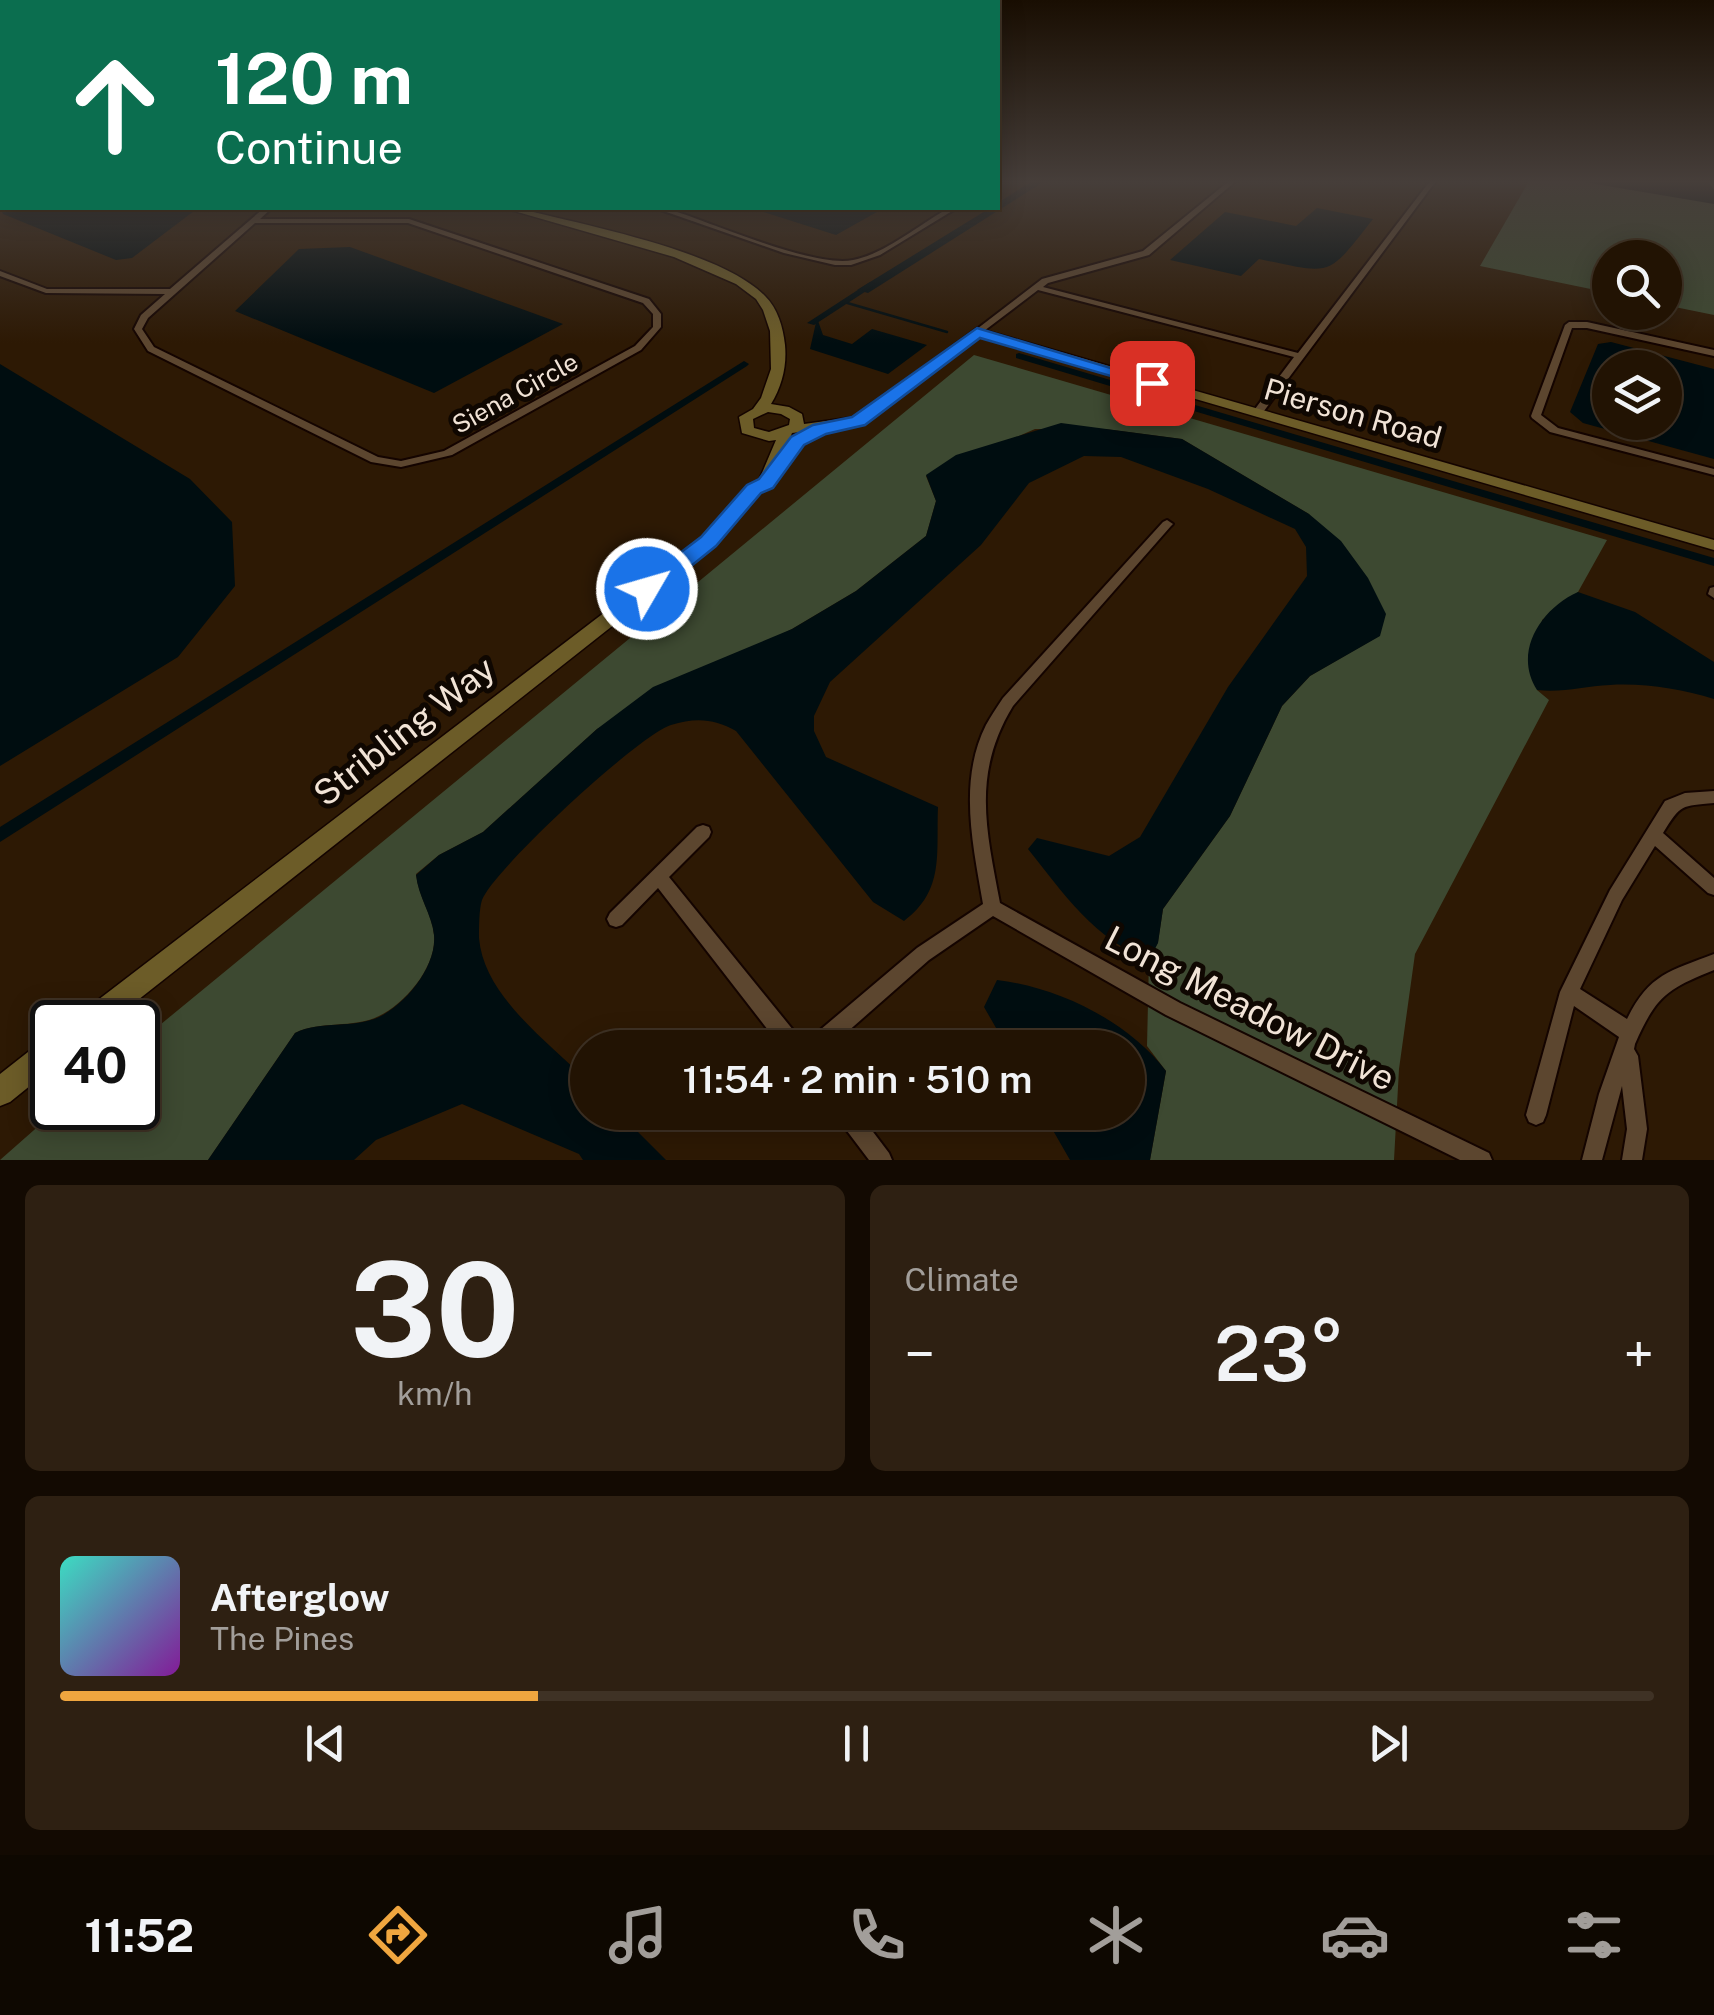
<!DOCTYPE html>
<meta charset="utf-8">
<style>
:root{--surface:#221303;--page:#2e2012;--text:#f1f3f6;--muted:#a29e9a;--line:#3f3225;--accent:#f0a63f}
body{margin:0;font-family:"Public Sans",sans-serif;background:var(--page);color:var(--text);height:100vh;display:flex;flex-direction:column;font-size:38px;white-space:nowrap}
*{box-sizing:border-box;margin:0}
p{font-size:32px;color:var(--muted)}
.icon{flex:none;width:55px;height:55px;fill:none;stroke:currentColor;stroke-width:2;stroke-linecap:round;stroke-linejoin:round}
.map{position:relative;height:1160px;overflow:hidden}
.side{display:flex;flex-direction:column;gap:25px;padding:25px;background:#130a02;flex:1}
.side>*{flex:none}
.hud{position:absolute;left:0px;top:0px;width:1000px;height:210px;box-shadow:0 5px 25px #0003,0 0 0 2px var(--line);background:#0b6e4f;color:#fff;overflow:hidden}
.tools{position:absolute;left:1592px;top:240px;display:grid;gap:20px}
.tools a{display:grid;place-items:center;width:90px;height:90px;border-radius:50%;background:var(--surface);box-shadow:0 5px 25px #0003,0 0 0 2px var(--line);font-size:50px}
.speed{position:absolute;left:30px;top:1000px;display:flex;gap:20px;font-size:50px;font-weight:700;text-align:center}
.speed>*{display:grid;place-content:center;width:130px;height:130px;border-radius:50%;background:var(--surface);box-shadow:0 5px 25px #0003,0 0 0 2px var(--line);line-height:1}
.speed .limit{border:5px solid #111;border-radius:15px;background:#fff;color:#111}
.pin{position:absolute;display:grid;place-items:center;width:85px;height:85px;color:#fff;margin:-42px;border-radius:20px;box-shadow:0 5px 15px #0006}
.me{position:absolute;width:110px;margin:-55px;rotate:52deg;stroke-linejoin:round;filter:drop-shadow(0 0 8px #0008)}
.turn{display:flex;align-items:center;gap:35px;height:210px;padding:0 50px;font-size:45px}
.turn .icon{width:130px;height:130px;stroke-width:2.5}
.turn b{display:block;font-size:70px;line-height:85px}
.big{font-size:75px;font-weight:600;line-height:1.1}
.side .card{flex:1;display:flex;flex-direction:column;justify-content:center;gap:15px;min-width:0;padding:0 35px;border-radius:15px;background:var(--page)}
.side .dial{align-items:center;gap:0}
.dial b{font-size:130px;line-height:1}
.song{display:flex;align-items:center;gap:30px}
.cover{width:120px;height:120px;border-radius:15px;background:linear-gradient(135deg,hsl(170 70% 55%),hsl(290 70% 35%))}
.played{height:10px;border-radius:5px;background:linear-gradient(90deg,var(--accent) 30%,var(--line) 30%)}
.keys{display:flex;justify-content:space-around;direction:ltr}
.heat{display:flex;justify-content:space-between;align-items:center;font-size:55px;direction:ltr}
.side .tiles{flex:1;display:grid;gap:25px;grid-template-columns:1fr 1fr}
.card:last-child{grid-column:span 2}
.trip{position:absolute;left:570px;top:1030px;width:575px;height:100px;border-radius:50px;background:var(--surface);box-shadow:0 5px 25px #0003,0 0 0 2px var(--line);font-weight:600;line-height:100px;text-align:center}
.tabs{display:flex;height:160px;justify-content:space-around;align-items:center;background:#0e0801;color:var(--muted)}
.tabs .icon{width:70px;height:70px}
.tabs .on{color:var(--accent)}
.tabs b{font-size:45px;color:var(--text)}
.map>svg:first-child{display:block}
.green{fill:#3d4931}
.water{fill:#000d10;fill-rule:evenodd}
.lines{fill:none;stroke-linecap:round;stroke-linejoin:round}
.stream{stroke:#000d10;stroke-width:2.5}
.canal{fill:#000d10;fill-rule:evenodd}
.street-casing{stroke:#140400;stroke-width:4}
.secondary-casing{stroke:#140400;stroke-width:3}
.street{fill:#5c462f;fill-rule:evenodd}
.secondary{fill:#6c5c28;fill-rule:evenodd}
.route{fill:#1a73e8;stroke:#114b97;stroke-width:2.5}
.labels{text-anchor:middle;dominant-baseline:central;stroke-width:10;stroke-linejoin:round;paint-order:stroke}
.far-street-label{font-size:25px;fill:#f1e3d6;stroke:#0f0701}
.street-label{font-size:30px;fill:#f1e3d6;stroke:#0f0701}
.near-street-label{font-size:35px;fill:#f1e3d6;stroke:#0f0701}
</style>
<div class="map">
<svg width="1714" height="1160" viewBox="0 0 1714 1160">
<rect width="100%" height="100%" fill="#2d1904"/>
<path class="green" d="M1529,181H1714V315L1665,305V258H1610V293L1480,266Z
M974,355L1607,540L1578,592L1542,620L1537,690L1549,700L1415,954L1399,1069L1394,1160H1150L1166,1071L1147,1046L1149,960L1158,942L1163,909L1230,816L1282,706L1310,676L1379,636L1309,514L1182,439L1105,429H1035L926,476L936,501L926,536L856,591L792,629L597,729L483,832L439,855L416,874C418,896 432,914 434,935C437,966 406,1003 379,1016C353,1029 321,1020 295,1033L208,1160H0L59,1108H138V1043Z"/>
<path class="water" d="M1032,181H1045L868,293L857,290L990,208H998V203Z
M1578,181H1708L1714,190V204Z
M0,207L2,206L198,208L132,258L116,260L3,214Z
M751,208H884L836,235Z
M1317,208L1373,219C1326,279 1333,274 1259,259L1241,276L1170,260L1225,212L1296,226Z
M350,247L563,324L434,393L235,311L299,249Z
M817,318L823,335L852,344L872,329L927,345L888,374L810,349Z
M1611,342L1714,369V459L1583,423L1570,412L1598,344ZM1610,368H1665V422H1610Z
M0,364L190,479L232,522L235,586L178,657L0,766Z
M1061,423L1182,439L1309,514L1341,541L1368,578L1386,614L1380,636L1310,676L1282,706L1230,816L1163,909L1158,943L1149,960C1095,940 1063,893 1028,849L1037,838L1109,856L1140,837L1228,687L1307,576L1306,547L1295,529L1208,489L1121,457L1084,456L1029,483L981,545L830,682L814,716V731L826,757L938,807C936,854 945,890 904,921L873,902L736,731C715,719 696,717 671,725C639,735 494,869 482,900C479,909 479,928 479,938C484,997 549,1042 587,1081L588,1112L619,1113L666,1160H583L579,1154L462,1104L376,1140L354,1160H208L295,1033C321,1020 353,1029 379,1017C406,1004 437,966 434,935C432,915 418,896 416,875L439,855L483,832L597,729L653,687L792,629L856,591L926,536L936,501L926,475L956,455Z
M1578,592L1635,612L1714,662V699C1681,689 1645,683 1610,685C1584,686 1563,693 1537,690C1513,653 1540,609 1578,592Z
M997,980C1058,987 1128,1021 1166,1071L1150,1160H1070L1043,1113L1128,1112V1048L1007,1047L984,1007Z"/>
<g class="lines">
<path class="stream" d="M844,302L947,332"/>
<path class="canal" d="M870,282L877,284L814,325L807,323Z
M1019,353L1714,558V566L1016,358V354Z
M744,361L749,364L747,366L0,842V827Z"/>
<defs>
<path id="street" d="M998,181H1002L998,184Z
M1229,181H1236L1149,255L1048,283L1043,287L1298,353L1430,181H1436L1261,415H1253L1252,413L1294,357L1038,290L980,334L973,332L1042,279L1143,251Z
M0,182H2V186L0,187Z
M264,208H272L260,219H409L649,299L661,314V327L641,350L452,455L401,467L371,462L148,351L134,329L141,315L165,294L46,293L0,276V271L47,289H170ZM255,223H408L643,303L653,314V327L635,346L444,451L401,461L378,457L154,347L142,329L148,318Z
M655,208H665C709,221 812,268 853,260C885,254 920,224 949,208H957L880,255L851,265H835L784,253Z
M1587,322L1714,350V356L1587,328H1572L1541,415L1558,428L1714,469V475L1550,432L1532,418L1531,416L1565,325L1569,322Z
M1167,520L1173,524L1171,526L1013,706C972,773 986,829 1000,903L1180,1003L1489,1153L1492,1160H1460L1166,1015L993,916L929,960L829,1048H805L807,1041L917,948L983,904C973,845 958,781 986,725C991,716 997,707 1003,698L1163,522Z
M1714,587V598L1708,594L1710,588Z
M1714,791V803C1681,806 1681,804 1663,833L1714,878V895L1708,893L1655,846L1622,900L1580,989L1627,1019C1649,974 1670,971 1714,954V970C1667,989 1656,996 1635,1044L1634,1049L1638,1056L1647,1129L1642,1160H1622L1627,1129L1622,1086L1602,1160H1582L1599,1094L1619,1037L1574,1006L1546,1115L1543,1122L1536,1125L1529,1122L1526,1115L1560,992L1610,890L1665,801L1685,793Z
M703,825L709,827L711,832L709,837L669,877L802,1041L804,1048H782L658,888L622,925L616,927L610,925L607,919L610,913L697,827Z
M835,1112H858L889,1153L892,1160H869L838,1119Z"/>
<path id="secondary" d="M504,208H518C582,225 720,250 765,296C778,309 783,327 785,345C787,366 782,386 771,404L789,407L802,414L804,424L855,417L977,328L1714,540V550L979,336L864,424L792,433L771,486L760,492L715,545L110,1022H77L81,1013L703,537L748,486L759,480L776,440L769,441L742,433L739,417L753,409L761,398L771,369L770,331L763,310L756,299L736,284L674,257ZM768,412L781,414L790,419L789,425L769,432L754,428L753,419Z
M52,1038V1068L10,1102L0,1106V1074L42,1041Z"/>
</defs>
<use href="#street" class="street-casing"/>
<use href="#secondary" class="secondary-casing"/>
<use href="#street" class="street"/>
<use href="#secondary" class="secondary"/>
</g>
<linearGradient id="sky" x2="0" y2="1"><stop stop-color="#190e02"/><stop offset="0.53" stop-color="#463e3a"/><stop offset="1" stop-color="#463e3a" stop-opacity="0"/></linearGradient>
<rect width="1714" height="343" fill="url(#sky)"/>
<path class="route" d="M977,328L1161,383L1152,388L980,338L865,425L826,434L804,445L773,488L761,493L716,546L655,595H639V584L701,537L747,485L759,479L791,437L813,425L852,417Z"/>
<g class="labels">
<g class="far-street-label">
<text transform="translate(515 393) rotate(-29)">Siena Circle</text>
</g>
<g class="street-label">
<text transform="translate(1353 413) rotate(16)">Pierson Road</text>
</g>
<g class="near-street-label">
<text transform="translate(404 731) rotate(-38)">Stribling Way</text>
<text transform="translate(1250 1008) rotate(27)">Long Meadow Drive</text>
</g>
</g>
</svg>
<div class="tools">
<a><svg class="icon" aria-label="search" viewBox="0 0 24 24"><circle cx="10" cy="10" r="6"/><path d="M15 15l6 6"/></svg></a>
<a><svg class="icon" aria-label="layers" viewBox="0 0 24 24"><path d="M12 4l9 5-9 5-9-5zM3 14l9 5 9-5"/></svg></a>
</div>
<div class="speed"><div class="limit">40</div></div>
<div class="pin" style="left:1152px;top:383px;background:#d93025"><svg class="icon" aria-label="arrive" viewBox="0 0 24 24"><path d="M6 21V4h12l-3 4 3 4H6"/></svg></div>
<svg class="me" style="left:647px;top:589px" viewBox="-20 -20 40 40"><circle r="17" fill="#1a73e8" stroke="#fff" stroke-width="3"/><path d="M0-11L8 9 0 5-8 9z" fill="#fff"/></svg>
<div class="trip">11:54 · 2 min · 510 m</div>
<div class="hud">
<div class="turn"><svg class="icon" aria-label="ahead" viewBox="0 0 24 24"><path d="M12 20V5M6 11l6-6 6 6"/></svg><div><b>120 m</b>Continue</div></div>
</div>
</div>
<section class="side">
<div class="tiles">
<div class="card dial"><b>30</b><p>km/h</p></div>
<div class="card"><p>Climate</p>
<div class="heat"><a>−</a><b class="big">23°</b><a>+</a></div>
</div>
<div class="card">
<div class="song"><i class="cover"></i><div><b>Afterglow</b><p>The Pines</p></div></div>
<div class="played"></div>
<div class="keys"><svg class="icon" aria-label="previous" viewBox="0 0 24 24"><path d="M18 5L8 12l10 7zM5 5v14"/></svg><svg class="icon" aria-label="pause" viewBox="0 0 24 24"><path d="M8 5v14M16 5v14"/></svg><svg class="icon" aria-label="next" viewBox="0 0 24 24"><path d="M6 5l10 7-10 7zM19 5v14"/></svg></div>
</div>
</div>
</section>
<nav class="tabs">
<b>11:52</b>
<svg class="icon on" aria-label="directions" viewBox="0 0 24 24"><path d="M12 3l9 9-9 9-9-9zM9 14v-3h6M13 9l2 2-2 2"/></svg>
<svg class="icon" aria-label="music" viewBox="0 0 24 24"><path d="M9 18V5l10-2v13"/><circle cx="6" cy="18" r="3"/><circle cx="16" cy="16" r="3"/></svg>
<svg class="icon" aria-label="phone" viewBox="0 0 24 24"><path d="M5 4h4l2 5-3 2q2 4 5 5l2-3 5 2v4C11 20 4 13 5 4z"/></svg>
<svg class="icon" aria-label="climate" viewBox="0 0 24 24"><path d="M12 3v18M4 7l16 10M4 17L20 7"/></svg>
<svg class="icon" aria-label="car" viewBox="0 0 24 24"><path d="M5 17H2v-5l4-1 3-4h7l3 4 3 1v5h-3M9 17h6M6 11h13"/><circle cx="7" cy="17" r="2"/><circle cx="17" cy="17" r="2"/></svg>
<svg class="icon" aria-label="filters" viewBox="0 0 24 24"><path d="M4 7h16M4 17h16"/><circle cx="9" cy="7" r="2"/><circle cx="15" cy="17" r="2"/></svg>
</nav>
